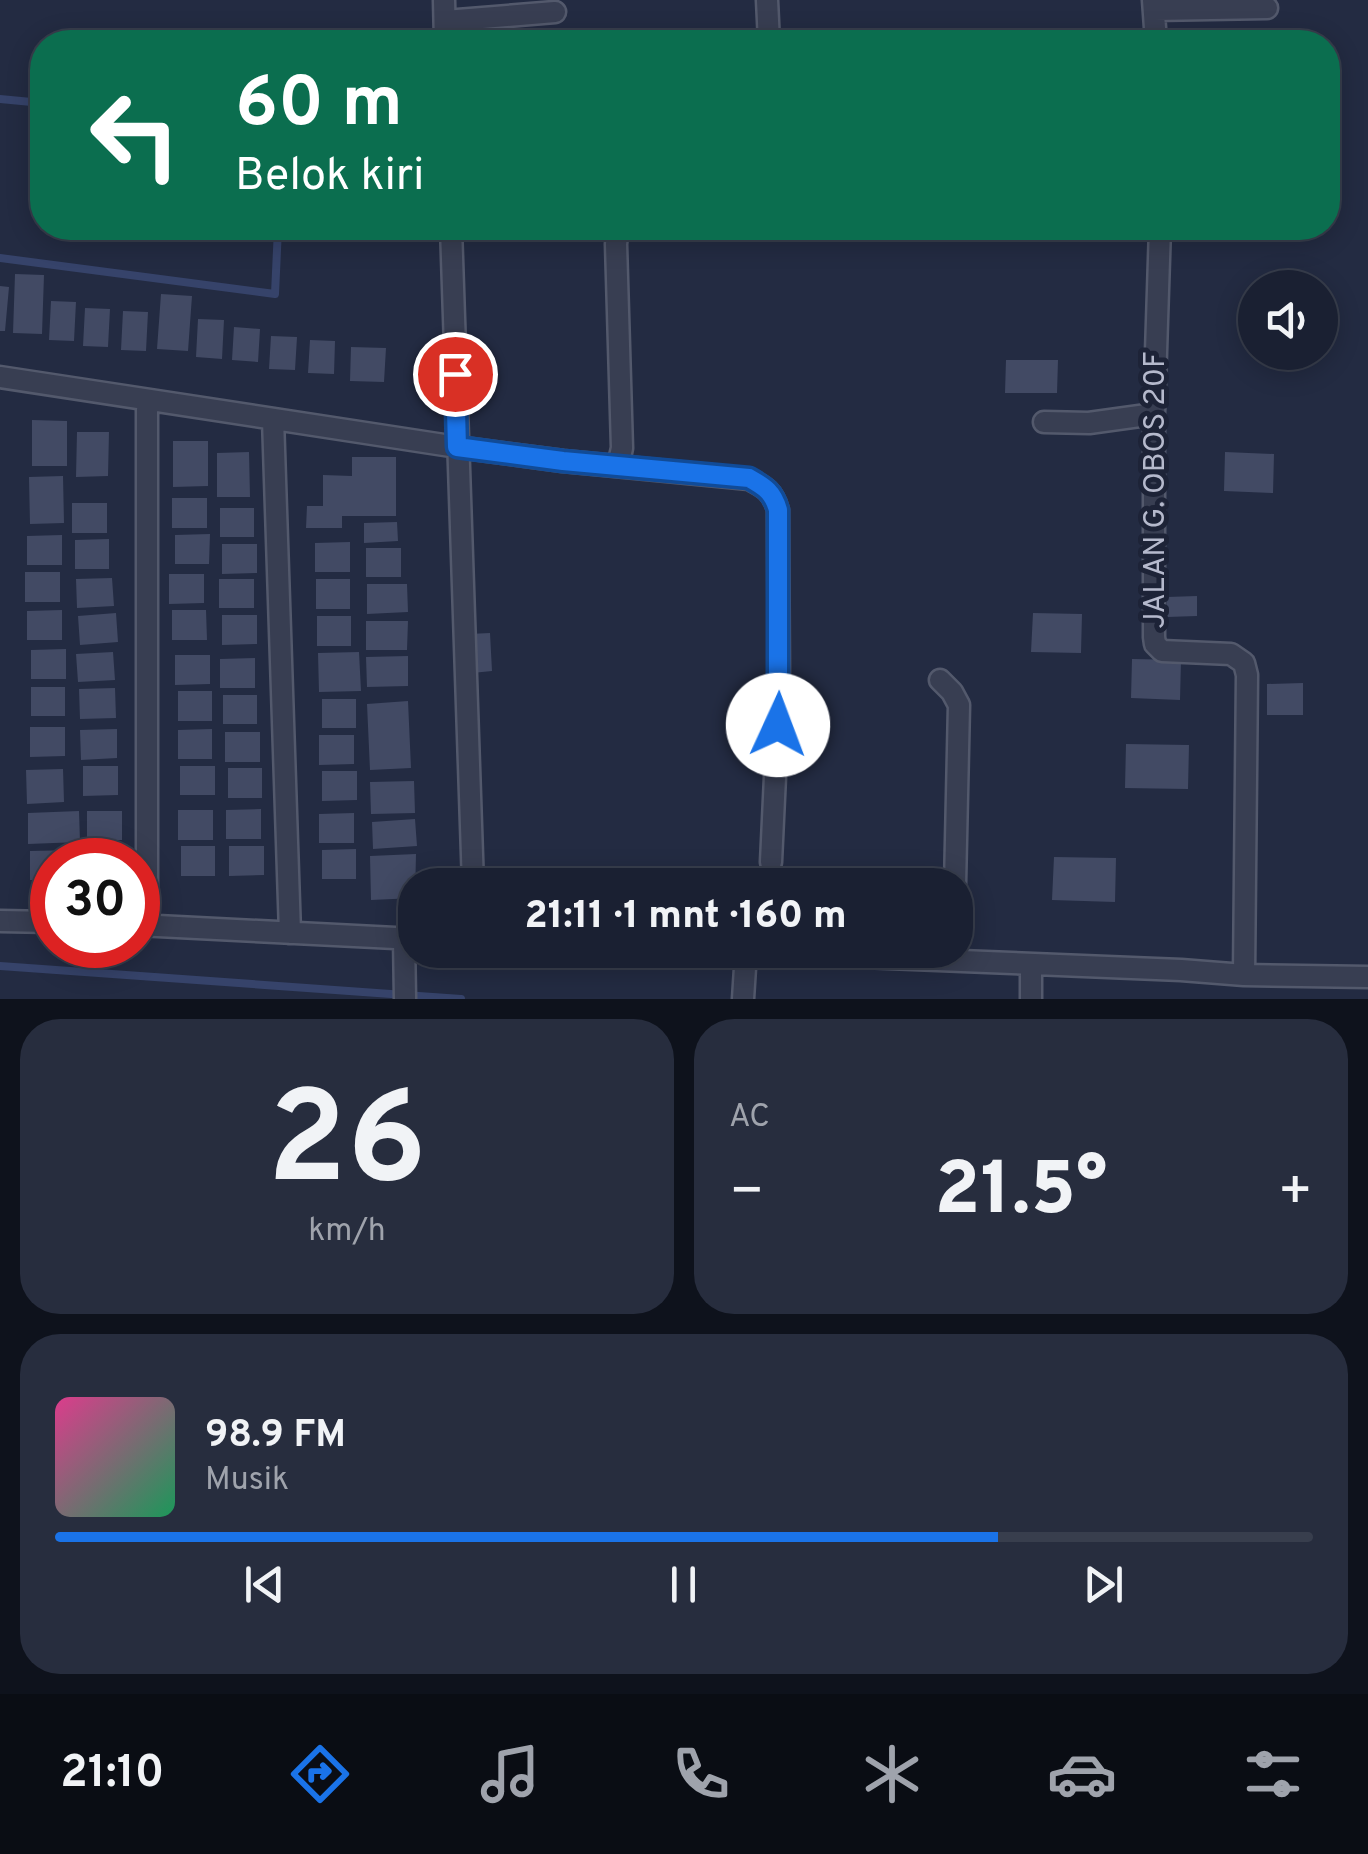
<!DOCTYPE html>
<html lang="id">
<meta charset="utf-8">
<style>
:root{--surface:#1a2032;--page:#272d3e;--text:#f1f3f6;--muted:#9fa3ac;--line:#383e4d;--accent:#1a73e8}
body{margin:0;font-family:Overpass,sans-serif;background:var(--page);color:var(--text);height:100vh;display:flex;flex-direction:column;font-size:38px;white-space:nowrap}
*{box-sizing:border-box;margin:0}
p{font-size:32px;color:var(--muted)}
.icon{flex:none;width:55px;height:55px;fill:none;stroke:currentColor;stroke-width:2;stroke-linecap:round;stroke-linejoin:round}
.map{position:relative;height:999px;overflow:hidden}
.details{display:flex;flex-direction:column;gap:20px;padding:20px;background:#0e121c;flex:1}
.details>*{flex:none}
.hud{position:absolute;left:30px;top:30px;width:1310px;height:210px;border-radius:40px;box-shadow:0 5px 25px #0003,0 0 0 2px var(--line);background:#0b6e4f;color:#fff;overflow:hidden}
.fabs{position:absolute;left:1238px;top:270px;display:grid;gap:20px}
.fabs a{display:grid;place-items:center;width:100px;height:100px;border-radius:50%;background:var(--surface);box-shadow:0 5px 25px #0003,0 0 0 2px var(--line);font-size:50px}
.speed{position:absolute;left:30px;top:838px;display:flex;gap:20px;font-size:50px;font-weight:700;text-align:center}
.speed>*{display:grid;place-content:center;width:130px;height:130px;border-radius:50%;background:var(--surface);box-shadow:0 5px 25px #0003,0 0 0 2px var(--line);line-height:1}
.speed .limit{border:15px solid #d22;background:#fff;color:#111}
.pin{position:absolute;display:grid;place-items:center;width:85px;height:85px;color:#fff;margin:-42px;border:5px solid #fff;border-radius:50%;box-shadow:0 2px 10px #0007}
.me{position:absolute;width:110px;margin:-55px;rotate:2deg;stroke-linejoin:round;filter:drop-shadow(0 0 8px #0008)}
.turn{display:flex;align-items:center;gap:35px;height:210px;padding:0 40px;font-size:45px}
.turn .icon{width:130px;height:130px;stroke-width:2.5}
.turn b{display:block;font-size:70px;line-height:85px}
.big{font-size:75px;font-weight:800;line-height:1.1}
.details .tile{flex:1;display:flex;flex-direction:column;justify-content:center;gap:15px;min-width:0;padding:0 35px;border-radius:40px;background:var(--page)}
.details .dial{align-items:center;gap:0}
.dial b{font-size:130px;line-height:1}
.song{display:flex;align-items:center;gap:30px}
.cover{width:120px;height:120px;border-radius:15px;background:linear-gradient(135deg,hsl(330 70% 55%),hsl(150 70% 35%))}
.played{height:10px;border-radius:5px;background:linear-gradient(90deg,var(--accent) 75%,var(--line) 75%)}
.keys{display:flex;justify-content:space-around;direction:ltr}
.heat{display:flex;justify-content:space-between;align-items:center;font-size:55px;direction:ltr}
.details .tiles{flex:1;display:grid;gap:20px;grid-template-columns:1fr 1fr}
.tile:last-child{grid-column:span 2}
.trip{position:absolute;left:398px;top:868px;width:575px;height:100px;border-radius:40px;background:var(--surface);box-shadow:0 5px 25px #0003,0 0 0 2px var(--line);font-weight:800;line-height:100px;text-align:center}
.dock{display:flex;height:160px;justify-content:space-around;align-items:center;background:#0a0d14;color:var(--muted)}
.dock .icon{width:70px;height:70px}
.dock .current{color:var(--accent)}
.dock b{font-size:45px;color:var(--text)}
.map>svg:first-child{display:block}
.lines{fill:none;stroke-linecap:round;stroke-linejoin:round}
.stream{stroke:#36436a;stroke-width:8}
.building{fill:#424a64}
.street-casing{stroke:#53596c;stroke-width:25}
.street{stroke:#383e52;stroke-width:20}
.route-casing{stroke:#114b97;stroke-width:25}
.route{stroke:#1a73e8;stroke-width:18}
.labels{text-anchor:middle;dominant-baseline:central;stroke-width:10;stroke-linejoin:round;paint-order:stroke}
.street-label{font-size:30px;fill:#b5b9cc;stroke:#1d2337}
</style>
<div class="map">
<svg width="1368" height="999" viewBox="0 0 1368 999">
<rect width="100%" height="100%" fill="#232b42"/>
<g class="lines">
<path class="stream" d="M0,99L42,103
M0,258L275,294L278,228
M0,966L461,999"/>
</g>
<path class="building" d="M1071,228H1099L1098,235L1070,233Z
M15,274L44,275L42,334L13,333Z
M0,286L9,287L5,331H0Z
M161,294L192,296L188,351L157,349Z
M51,301L76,302L74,341L49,340Z
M85,308L110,309L108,347L83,346Z
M123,311L148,312L146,351L121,350Z
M198,319L224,320L222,359L196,357Z
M234,327L260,329L258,362L232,360Z
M271,336L297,337L295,370L269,369Z
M310,340L335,341L334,374L308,373Z
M351,347L386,348L384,382L350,381Z
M1006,360H1058L1057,393H1005Z
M32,420L67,421V466H32Z
M77,432H109L108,476L76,477Z
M173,441H208V486L173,487Z
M249,452L250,497H217V453Z
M1225,452L1274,454L1273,493L1224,491Z
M352,457H396V516H342V528H306L307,506H323V475L352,476Z
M63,476L64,523L30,524L29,477Z
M172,498H207V528H172Z
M72,503H107V533H72Z
M220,508H254V537H220Z
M397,522L398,541L364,543V523Z
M210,534L209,564H175V535Z
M62,535V565H27V536Z
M109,539V569H75V540Z
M350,542V572H315V543Z
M222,544H257V573L222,574Z
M366,548H401V577H366Z
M25,572H60V602H25Z
M169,574H204V603L169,604Z
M112,578L114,606L77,608L76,579Z
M219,579H254V608H219Z
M316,579H350V609H316Z
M367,584H407L408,612L367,614Z
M1197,596V616L1167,617V597Z
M62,610V640H27V611Z
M172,610H206L207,640H172Z
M116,613L118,642L80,645L78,616Z
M1033,613L1082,614L1081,653L1031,652Z
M222,615H257V644L222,645Z
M317,616H351V646H317Z
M366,621H408L407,650H366Z
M490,633L492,671L472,673L469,634Z
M66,649V679H31V650Z
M113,652L115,680L78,682L76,654Z
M359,652L361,691L319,692L318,653Z
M175,655H210V684L175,685Z
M408,656V686L367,687L366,657Z
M255,658V688H220V659Z
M1132,659L1181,660L1180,700L1131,698Z
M1303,683V715H1267V684Z
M31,687H65V716H31Z
M115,688L116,718L80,719L79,689Z
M178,691H212V721H178Z
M223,695H257V724H223Z
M322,699H356V728H322Z
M408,701L411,768L370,770L367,704Z
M30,727H65V756L30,757Z
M117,729V758L81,760L80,730Z
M212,729V759H178V730Z
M225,732H260V762H225Z
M319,735H354V764L319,765Z
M1126,744L1189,745L1188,789L1125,788Z
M83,766H118V795L83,796Z
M180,766H215V795H180Z
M228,768H262V798H228Z
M63,769L64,802L27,804L26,770Z
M322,771H357V800L322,801Z
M414,781L415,813L371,814L370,782Z
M261,809V839H226V810Z
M178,810H213V840H178Z
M79,811L80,842L28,844V813Z
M87,811H122V840H87Z
M354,813V843H319V814Z
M415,819L417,846L373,849L372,822Z
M181,846H215V876H181Z
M229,846H264V875L229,876Z
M90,847H125V860H90Z
M356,849V879H322V850Z
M76,850V860H52V880H30V851Z
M416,854L415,898L371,900L370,856Z
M1054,857L1116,858L1115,902L1052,900Z"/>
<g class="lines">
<defs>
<path id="street" d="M444,0L445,42
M767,0L769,42
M1153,0L1156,42
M1154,10L1267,8
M445,21L555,12
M451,228L473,885
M1160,228L1154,414V637L1155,644L1162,651L1231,654L1244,663L1247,675L1244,975
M0,377L457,447L563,461L749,479C765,487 773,492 778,510L779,691L771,862
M147,400V925
M273,419L290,933
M1044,422L1089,423L1154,414
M618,466L622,448L616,244L618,228
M940,680L952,692L959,705L955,885
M0,921L52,922
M138,925L415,939
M404,938L405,999
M691,950L1181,970L1244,975L1368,977
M1031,964V999
M743,999L746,952"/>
</defs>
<use href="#street" class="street-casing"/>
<use href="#street" class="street"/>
</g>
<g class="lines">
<defs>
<path id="route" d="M455,374L457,447L563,461L749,478C765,487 773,492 778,510V725"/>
</defs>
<use href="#route" class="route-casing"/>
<use href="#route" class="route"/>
</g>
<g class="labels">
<g class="street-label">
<text transform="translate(1156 490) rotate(-90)">JALAN G. OBOS 20F</text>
</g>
</g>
</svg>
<div class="fabs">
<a><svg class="icon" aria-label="sound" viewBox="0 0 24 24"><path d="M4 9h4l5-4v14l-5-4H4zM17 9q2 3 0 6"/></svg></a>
</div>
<div class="speed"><div class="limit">30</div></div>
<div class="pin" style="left:455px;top:374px;background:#d93025"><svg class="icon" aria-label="arrive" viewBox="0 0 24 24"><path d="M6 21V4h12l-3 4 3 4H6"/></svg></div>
<svg class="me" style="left:778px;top:725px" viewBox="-20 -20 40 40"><circle r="19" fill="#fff"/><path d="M0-13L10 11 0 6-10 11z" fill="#1a73e8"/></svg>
<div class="trip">21:11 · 1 mnt · 160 m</div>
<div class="hud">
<div class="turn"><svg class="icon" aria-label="left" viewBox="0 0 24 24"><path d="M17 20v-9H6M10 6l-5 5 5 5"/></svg><div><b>60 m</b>Belok kiri</div></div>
</div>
</div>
<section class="details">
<div class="tiles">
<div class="tile dial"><b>26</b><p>km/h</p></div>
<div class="tile"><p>AC</p>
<div class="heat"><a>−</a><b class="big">21.5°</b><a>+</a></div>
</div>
<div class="tile">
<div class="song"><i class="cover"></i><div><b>98.9 FM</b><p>Musik</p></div></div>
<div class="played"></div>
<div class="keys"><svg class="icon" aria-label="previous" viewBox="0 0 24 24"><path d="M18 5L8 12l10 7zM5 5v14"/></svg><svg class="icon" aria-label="pause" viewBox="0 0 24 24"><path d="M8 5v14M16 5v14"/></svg><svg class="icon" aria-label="next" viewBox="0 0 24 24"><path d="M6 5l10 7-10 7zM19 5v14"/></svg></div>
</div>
</div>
</section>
<nav class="dock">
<b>21:10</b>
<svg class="icon current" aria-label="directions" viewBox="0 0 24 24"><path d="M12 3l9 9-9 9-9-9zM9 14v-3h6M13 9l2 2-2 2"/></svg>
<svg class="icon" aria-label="music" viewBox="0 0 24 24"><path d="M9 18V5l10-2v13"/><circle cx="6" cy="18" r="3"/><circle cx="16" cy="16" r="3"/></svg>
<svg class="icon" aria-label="phone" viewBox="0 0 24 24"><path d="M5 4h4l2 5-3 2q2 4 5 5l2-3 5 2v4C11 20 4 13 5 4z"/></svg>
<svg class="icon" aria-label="climate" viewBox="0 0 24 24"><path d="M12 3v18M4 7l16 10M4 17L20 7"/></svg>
<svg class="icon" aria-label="car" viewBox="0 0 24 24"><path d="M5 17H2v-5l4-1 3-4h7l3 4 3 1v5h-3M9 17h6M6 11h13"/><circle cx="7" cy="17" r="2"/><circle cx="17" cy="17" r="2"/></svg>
<svg class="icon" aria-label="filters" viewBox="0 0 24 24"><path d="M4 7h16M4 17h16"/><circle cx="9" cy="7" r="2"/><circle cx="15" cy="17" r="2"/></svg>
</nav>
